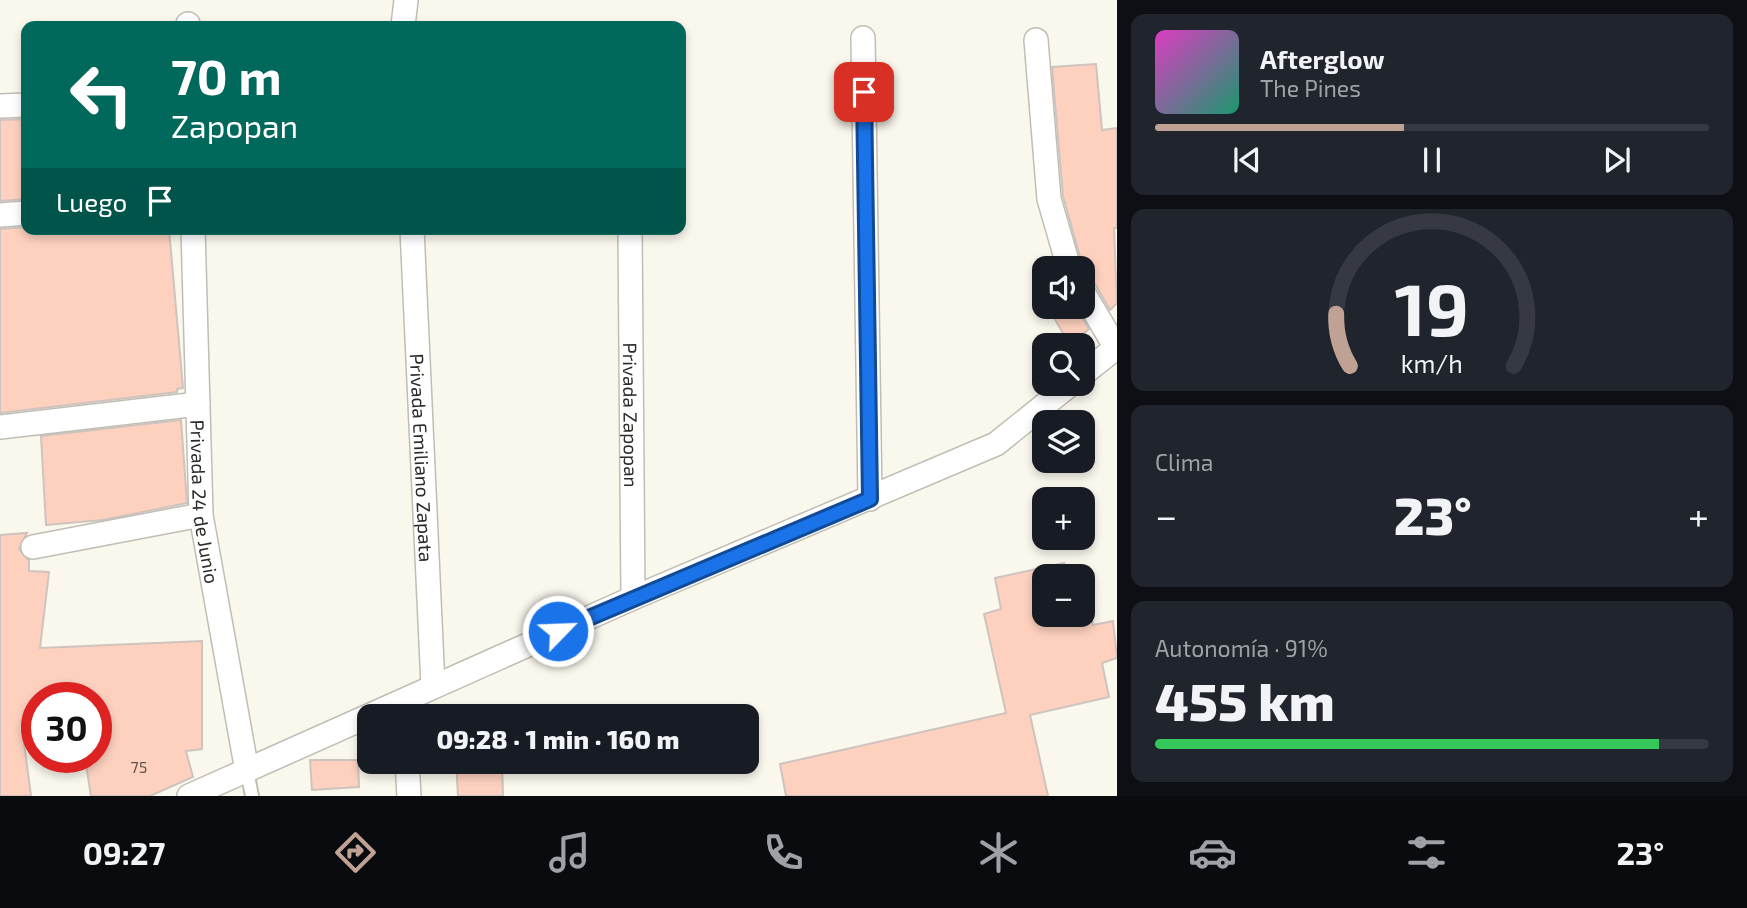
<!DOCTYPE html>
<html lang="es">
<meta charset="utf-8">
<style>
:root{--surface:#171b24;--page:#20242c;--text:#f1f3f6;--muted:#9ea1a6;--line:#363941;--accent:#c0a294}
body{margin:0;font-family:"Exo 2",sans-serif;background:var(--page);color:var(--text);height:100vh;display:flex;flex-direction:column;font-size:26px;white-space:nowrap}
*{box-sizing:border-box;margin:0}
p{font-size:23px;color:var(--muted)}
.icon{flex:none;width:38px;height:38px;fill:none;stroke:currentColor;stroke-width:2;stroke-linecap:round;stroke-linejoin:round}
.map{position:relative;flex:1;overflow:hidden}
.side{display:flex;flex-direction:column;gap:14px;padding:14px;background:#0d0f14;width:630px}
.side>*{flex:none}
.guide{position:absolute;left:21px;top:21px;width:665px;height:214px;border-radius:14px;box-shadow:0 4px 10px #0003;background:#00695c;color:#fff;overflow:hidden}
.fabs{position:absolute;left:1032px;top:256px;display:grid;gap:14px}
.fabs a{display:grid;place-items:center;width:63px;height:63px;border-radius:14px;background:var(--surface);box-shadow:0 4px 10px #0003;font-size:35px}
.speed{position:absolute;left:21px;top:682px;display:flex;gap:14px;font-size:35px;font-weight:700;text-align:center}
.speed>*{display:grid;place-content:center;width:91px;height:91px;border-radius:50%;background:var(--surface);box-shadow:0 4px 10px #0003;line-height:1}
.speed .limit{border:10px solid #d22;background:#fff;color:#111}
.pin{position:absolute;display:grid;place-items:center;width:60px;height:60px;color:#fff;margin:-30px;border-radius:14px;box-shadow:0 4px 10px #0006}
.me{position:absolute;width:77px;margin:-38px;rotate:66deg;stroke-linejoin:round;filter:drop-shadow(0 0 5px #0008)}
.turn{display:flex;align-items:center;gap:24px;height:147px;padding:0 35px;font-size:32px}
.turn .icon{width:91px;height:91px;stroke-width:2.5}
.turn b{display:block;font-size:49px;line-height:60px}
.then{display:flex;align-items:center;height:66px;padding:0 35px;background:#0003;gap:14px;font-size:26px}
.big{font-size:52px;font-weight:800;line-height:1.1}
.side .widget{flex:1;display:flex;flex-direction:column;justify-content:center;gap:10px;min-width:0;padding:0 24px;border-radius:14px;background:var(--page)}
.side .dial{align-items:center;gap:0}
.dial svg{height:182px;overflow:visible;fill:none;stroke:var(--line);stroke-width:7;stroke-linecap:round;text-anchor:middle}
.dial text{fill:var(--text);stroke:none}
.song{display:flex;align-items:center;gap:21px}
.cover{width:84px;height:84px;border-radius:10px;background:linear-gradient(135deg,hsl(310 70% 55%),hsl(160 70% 35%))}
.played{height:7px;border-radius:4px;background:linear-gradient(90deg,var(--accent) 45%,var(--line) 45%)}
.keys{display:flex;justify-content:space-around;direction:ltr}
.heat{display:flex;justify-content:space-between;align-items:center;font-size:38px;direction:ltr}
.charge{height:10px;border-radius:5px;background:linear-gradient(90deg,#34c759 91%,var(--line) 0)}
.trip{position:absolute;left:357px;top:704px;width:402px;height:70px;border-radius:14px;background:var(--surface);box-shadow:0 4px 10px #0003;font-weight:800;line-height:70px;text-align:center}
.tab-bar{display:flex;height:112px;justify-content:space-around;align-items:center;background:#090b0e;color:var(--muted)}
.tab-bar .icon{width:49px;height:49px}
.tab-bar .selected{color:var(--accent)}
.tab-bar b{font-size:32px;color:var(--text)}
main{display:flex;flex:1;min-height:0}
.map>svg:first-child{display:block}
.building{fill:#fed1bf;stroke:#cec3be;stroke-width:2}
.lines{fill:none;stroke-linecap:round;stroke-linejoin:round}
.lane-casing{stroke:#c0beb4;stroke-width:16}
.street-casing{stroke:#c0beb4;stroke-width:26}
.lane{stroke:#fff;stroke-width:12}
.street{stroke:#fff;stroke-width:23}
.route-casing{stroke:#114b97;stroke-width:18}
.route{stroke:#1a73e8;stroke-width:12}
.labels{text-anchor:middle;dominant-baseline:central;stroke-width:7;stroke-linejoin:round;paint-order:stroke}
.number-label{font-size:16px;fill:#60544e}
.street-label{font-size:19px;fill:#2c2b28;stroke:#faf7ed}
</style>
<main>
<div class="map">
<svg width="1117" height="796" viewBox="0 0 1117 796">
<rect width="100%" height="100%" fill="#faf7ed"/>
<path class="building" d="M1096,64L1102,130L1117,128V228H1114L1117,303L1110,310L1095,284L1083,278L1082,264L1063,196L1052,67Z
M26,119V199L0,201V120Z
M26,227L169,229L183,388L177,389V392L0,413V229Z
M1047,306H1075L1089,329L1070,345Z
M181,420L187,503L103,520L46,525L41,436Z
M27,533L19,549L29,560V571L49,572L40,648L202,641V749L186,751L193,777L150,796H91L85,758H96V698H37V727L22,728L31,796H0V535Z
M1064,563L1067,576H1045V614H1083V578L1093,625L1113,621L1117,658L1102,663L1109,697L1030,715L1048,796H786L780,764L1006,713L984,614L1001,609L995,578Z
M310,760H358L359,787L312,790Z
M456,761H502L503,796H458Z"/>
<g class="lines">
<defs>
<path id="lane" d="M247,771L252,796"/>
<g id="street">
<path d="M188,24V26"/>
<path d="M403,26L406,0"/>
<path d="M863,38L870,499"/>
<path d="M1036,40L1049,199L1069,268"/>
<path d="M0,106L26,105"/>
<path d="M0,215L26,213"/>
<path id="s1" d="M193,229L201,515L247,771"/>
<path id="s2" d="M412,229L433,686"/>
<path id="s3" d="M630,229L633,598"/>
<path d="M1083,292L1116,348"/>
<path d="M1083,374L1117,347"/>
<path d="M0,427L198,404"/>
<path d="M33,547L201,515"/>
<path d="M407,761L409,796"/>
<path d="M189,796L633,598L996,444L1072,383"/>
</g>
</defs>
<use href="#lane" class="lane-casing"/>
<use href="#street" class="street-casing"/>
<use href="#lane" class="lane"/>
<use href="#street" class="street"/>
</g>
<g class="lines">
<defs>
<path id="route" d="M558,631L870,499L864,92"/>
</defs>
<use href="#route" class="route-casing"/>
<use href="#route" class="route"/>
</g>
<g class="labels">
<g class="number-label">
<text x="139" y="766">75</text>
</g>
<g class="street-label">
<text stroke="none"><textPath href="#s3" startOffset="186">Privada Zapopan</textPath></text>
<text stroke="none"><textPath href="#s2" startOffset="229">Privada Emiliano Zapata</textPath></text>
<text stroke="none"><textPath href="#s1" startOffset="273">Privada 24 de Junio</textPath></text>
</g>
</g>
</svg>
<div class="fabs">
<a><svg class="icon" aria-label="sound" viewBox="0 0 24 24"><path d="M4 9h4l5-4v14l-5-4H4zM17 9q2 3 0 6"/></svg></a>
<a><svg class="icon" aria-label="search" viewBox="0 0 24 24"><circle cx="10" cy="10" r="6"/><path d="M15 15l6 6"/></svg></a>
<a><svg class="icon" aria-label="layers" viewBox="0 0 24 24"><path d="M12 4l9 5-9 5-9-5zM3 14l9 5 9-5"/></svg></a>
<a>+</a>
<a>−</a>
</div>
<div class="speed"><div class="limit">30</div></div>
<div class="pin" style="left:864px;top:92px;background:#d93025"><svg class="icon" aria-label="arrive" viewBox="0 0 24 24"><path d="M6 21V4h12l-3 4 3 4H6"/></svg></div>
<svg class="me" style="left:558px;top:631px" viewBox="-20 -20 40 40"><circle r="17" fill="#1a73e8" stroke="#fff" stroke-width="3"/><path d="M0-11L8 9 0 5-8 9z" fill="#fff"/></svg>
<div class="trip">09:28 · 1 min · 160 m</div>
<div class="guide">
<div class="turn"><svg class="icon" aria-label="left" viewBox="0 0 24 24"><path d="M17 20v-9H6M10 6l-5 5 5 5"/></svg><div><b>70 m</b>Zapopan</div></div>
<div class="then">Luego<svg class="icon" aria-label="arrive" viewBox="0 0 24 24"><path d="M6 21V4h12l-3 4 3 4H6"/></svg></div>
</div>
</div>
<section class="side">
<div class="widget">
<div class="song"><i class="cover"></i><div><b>Afterglow</b><p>The Pines</p></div></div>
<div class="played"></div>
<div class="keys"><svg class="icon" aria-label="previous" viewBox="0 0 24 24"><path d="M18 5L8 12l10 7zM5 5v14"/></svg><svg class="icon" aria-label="pause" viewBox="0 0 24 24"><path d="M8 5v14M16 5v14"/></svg><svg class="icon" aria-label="next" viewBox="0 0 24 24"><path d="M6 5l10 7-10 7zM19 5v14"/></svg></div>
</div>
<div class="widget dial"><svg viewBox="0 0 100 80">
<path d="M14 69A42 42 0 1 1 86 69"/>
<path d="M14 69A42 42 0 0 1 8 46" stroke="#c0a294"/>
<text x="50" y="56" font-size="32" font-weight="700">19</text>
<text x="50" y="72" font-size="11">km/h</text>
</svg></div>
<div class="widget"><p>Clima</p>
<div class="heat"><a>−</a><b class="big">23°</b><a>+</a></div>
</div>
<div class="widget"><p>Autonomía · 91%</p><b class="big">455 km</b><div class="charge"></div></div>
</section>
</main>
<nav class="tab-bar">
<b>09:27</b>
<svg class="icon selected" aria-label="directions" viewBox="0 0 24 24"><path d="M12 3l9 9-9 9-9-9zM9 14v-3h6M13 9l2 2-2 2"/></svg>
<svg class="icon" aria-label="music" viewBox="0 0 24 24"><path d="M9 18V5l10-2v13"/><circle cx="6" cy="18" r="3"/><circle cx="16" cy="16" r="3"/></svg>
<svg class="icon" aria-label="phone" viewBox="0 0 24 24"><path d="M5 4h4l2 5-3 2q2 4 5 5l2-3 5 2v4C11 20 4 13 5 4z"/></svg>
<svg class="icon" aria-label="climate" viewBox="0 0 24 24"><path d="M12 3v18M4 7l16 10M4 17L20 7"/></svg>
<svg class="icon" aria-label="car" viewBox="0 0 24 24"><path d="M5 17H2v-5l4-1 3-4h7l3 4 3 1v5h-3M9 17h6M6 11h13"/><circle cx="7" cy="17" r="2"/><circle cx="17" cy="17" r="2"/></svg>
<svg class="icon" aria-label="filters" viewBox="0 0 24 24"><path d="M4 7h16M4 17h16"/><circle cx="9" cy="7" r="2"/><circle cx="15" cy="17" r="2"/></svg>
<b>23°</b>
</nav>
